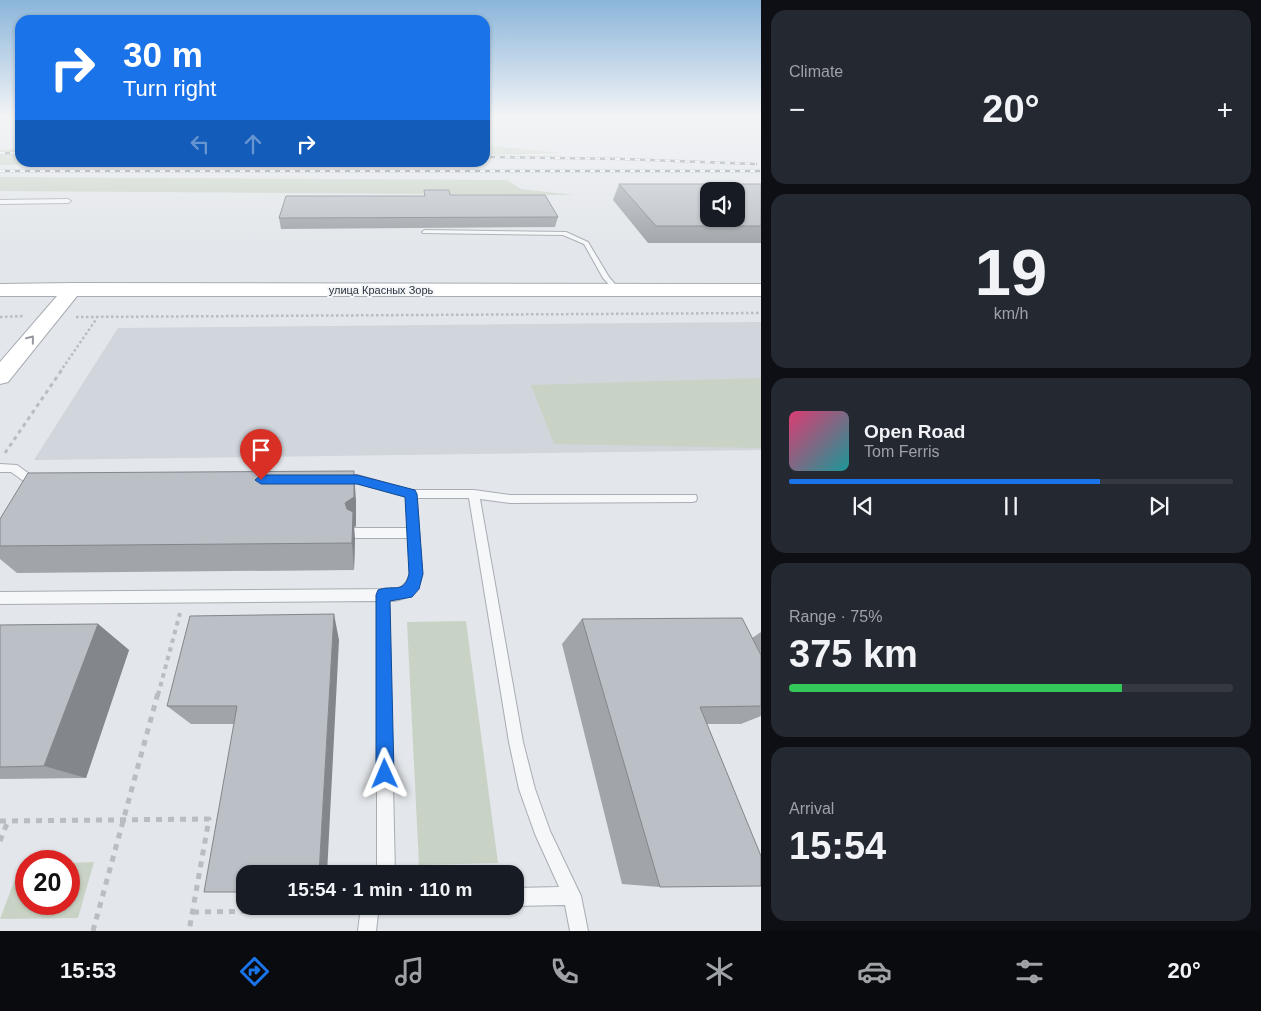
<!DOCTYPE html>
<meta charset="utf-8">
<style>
:root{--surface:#171b24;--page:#242831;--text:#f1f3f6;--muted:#9ea1a6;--line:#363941;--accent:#1a73e8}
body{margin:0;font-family:Arial,sans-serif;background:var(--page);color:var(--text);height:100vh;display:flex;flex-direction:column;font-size:19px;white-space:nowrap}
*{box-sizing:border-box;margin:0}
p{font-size:16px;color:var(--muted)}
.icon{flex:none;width:28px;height:28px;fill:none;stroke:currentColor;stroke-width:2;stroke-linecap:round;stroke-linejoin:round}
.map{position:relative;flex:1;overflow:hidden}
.sheet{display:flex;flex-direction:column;gap:10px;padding:10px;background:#0d0f14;width:500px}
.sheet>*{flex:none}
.top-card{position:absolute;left:15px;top:15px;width:475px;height:152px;border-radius:15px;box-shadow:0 1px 4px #0004;background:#1a73e8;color:#fff;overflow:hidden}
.fabs{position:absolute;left:700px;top:182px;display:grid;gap:10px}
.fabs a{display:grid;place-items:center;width:45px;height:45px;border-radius:10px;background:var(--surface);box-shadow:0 1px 4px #0004;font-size:25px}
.speed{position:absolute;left:15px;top:850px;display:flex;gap:10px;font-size:25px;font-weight:700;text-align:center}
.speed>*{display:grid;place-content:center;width:65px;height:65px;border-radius:50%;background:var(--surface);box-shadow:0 1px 4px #0004;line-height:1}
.speed .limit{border:8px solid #d22;background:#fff;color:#111}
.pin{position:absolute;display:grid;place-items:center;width:42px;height:42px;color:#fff;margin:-51px -21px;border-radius:50% 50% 50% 0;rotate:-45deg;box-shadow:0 0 5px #0007}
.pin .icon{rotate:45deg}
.me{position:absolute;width:55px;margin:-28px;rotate:359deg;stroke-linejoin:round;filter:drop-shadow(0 0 4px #0008)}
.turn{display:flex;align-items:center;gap:18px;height:105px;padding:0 25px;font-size:22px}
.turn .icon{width:65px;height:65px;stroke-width:2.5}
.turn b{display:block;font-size:35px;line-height:42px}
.lanes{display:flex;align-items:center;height:48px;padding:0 25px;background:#0003;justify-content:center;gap:25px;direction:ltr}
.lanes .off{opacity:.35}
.big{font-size:38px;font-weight:800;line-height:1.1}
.sheet .tile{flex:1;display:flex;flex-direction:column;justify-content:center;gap:8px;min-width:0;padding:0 18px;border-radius:15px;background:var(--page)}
.sheet .dial{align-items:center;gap:0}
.dial b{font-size:65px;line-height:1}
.song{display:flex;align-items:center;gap:15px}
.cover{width:60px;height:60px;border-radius:8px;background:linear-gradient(135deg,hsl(340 70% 55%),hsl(180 70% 35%))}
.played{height:5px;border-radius:2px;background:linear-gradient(90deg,var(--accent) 70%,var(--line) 70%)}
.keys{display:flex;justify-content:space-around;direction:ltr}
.heat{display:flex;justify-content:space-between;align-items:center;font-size:28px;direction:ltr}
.charge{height:8px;border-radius:4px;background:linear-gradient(90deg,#34c759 75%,var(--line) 0)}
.trip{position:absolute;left:236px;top:865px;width:288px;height:50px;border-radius:15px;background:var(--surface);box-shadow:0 1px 4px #0004;font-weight:800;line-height:50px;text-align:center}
.dock{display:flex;height:80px;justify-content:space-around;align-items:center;background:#090b0e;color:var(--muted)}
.dock .icon{width:35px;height:35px}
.dock .on{color:var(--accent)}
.dock b{font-size:22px;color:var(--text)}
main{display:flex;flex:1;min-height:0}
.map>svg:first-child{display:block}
.built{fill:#d1d5dc}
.green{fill:#c9d3c5}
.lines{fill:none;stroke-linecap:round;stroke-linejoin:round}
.lane-casing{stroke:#a8adb4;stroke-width:2}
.secondary-casing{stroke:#a8adb4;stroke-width:2}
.path-far3{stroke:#b9bdc1;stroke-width:2.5;stroke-dasharray:2.5 2.5;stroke-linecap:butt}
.path-far2{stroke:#b9bdc1;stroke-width:3;stroke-dasharray:4 4;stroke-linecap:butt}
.path-far1{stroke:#b9bdc1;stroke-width:4;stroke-dasharray:4.5 4.5;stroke-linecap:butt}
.path{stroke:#b9bdc1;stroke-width:5;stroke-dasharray:6 6;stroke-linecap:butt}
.lane{fill:#f5f7f8;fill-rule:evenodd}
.secondary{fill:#fff;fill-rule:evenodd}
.rail-casing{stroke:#7e8792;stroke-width:2.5}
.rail{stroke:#f3f5f7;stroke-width:2;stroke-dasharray:5;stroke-linecap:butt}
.wall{fill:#a1a5aa}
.shaded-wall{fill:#83868b}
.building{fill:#bbc0c6;stroke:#83868b;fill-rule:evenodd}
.oneway{stroke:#969aa0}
.route{fill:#1a73e8;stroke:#114b97}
.labels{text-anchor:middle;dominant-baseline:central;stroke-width:4;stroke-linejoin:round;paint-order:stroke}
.far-street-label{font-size:11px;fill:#2c3541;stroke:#f3f5f7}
</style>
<main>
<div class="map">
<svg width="761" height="931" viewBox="0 0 761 931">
<rect width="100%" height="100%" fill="#e3e6ea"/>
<path class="built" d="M761,322V450L34,460L118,328Z"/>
<path class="green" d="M485,145L561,153L485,155Z
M20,148V162L186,163L0,165V150Z
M0,177L507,180L521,189L574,195L0,191Z
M761,378V448L554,444L531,385Z
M466,621L498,863L419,865L407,622Z
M94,862L78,918L0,919L21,863H26V904H69V863Z"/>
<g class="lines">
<defs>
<path id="lane" d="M0,200L68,199L71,201L68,203L0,204Z
M425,230L566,232L588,242L609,277L620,290L615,291L603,278L584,244L563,235L423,233L422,232Z
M0,464L17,465L35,478L36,481L32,489H24L23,486L25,482L11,472H0Z
M342,475H357L411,490H474L510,495H696L697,498L696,501L692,502L510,503L480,499L523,742L535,789L550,831L581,896L588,931H570L565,905L515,906V888L559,887L535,834L519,789L509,742L469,498H417L422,574C417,591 408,601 389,601L395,874H377V601L0,604V592L397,589C417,581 409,555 408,538H355L351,536L349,533L351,530L355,528H408L406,497L357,483L338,482L337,479L338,476Z
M361,906H379L376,931H358Z"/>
<path id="secondary" d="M73,283L761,284V296H77L8,382L0,384V362L57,296H0V284Z"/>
</defs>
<use href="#lane" class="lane-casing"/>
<use href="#secondary" class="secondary-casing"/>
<path class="path-far3" d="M0,317L24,316
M76,317L761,313
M60,372L97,318"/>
<path class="path-far2" d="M5,453L61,371"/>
<path class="path-far1" d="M158,695L180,613"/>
<path class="path" d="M0,821L209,819L189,931
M0,841L8,821
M193,912L340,910L349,913
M93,931L158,693"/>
<use href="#lane" class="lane"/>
<use href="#secondary" class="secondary"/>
<defs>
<path id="rail" d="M0,153H20
M485,157L623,159L756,164
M0,171H761"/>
</defs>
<use href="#rail" class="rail-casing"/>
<use href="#rail" class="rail"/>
</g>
<path class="wall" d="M619,184H761V243H648L613,200Z
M424,190L450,195L558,217L555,227L281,229L279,218L424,196Z
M356,501V526L354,527L355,540L354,570L17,573L0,559V519Z
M582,619L752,638L761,632V716L741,724H707L660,887L622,884L562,644Z
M98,624L129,650L86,778L0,779V625Z
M339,640L233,724H191L167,706Z"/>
<path class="shaded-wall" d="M354,471L356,501V526L354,527L355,540L354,570L352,543L345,503Z
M334,614L339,640L327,874H319Z
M98,624L129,650L86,778L44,766Z"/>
<path class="building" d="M619,184H761V226H656ZM709,191H736V219H709Z
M424,190H449L450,195H545L558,217L279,218L286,196H425Z
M354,471V497L345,503L347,509L353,512L352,543L0,546V519L28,473Z
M334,614L319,874H245V892H204L237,706H167L190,616Z
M742,618L761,655V706L700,707L761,856V886L660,887L582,619Z
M98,624L44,766L0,767V625Z"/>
<defs><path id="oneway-chevron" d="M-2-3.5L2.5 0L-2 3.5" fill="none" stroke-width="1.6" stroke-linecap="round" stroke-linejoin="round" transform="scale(1.25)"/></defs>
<use class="oneway" href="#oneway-chevron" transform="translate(31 339) rotate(-51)"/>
<linearGradient id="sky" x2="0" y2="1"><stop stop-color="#8bb5da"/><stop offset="0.47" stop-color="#f2f4f6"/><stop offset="1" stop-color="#f2f4f6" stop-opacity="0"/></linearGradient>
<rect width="761" height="247" fill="url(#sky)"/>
<path class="route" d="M261,475H357L411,489L415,490L417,494L423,574L419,589L412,597L390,601L394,774L391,780L385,783L379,780L376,774V595L378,590C393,584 404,595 409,574L405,497L357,484H261L255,480Z"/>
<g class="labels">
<g class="far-street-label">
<text x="381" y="290">улица Красных Зорь</text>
</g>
</g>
</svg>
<div class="fabs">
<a><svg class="icon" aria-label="sound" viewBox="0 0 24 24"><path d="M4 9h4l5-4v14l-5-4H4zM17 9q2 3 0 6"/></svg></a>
</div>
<div class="speed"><div class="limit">20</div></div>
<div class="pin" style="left:261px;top:480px;background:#d93025"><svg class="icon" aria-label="arrive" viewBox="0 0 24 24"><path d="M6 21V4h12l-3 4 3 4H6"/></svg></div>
<svg class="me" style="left:385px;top:774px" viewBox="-20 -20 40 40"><path d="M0-17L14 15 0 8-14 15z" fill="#1a73e8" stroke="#fff" stroke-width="4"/></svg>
<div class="trip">15:54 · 1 min · 110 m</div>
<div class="top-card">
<div class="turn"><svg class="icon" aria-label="right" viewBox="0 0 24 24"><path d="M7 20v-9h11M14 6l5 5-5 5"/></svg><div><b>30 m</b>Turn right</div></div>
<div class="lanes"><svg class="icon off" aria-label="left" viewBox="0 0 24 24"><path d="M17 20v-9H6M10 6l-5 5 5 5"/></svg><svg class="icon off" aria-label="ahead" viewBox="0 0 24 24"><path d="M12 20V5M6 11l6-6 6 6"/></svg><svg class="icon" aria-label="right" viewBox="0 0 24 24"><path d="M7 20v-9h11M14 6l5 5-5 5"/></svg></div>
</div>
</div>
<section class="sheet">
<div class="tile"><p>Climate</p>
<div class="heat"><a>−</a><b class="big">20°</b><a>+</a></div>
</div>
<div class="tile dial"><b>19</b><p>km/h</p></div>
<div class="tile">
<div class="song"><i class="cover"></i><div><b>Open Road</b><p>Tom Ferris</p></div></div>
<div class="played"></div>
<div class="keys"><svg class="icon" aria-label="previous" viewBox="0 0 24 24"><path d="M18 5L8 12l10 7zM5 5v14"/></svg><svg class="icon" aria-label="pause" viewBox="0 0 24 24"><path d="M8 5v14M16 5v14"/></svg><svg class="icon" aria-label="next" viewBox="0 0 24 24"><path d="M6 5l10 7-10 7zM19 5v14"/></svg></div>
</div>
<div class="tile"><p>Range · 75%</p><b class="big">375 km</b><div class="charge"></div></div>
<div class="tile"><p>Arrival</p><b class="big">15:54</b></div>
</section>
</main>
<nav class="dock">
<b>15:53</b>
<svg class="icon on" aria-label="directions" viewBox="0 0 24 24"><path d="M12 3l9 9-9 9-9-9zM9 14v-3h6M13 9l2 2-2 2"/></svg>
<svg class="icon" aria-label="music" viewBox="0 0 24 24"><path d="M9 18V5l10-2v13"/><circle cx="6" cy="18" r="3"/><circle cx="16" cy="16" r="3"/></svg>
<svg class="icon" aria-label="phone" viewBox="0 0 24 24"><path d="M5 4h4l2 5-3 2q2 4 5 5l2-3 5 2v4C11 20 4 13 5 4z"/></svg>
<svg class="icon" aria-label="climate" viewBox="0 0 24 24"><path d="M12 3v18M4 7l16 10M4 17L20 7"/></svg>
<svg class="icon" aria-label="car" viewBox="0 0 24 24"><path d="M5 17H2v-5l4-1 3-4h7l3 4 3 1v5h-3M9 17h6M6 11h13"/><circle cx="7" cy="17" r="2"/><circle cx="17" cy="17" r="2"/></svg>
<svg class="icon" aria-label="filters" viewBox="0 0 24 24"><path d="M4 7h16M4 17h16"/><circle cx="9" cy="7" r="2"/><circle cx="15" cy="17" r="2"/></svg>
<b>20°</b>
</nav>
